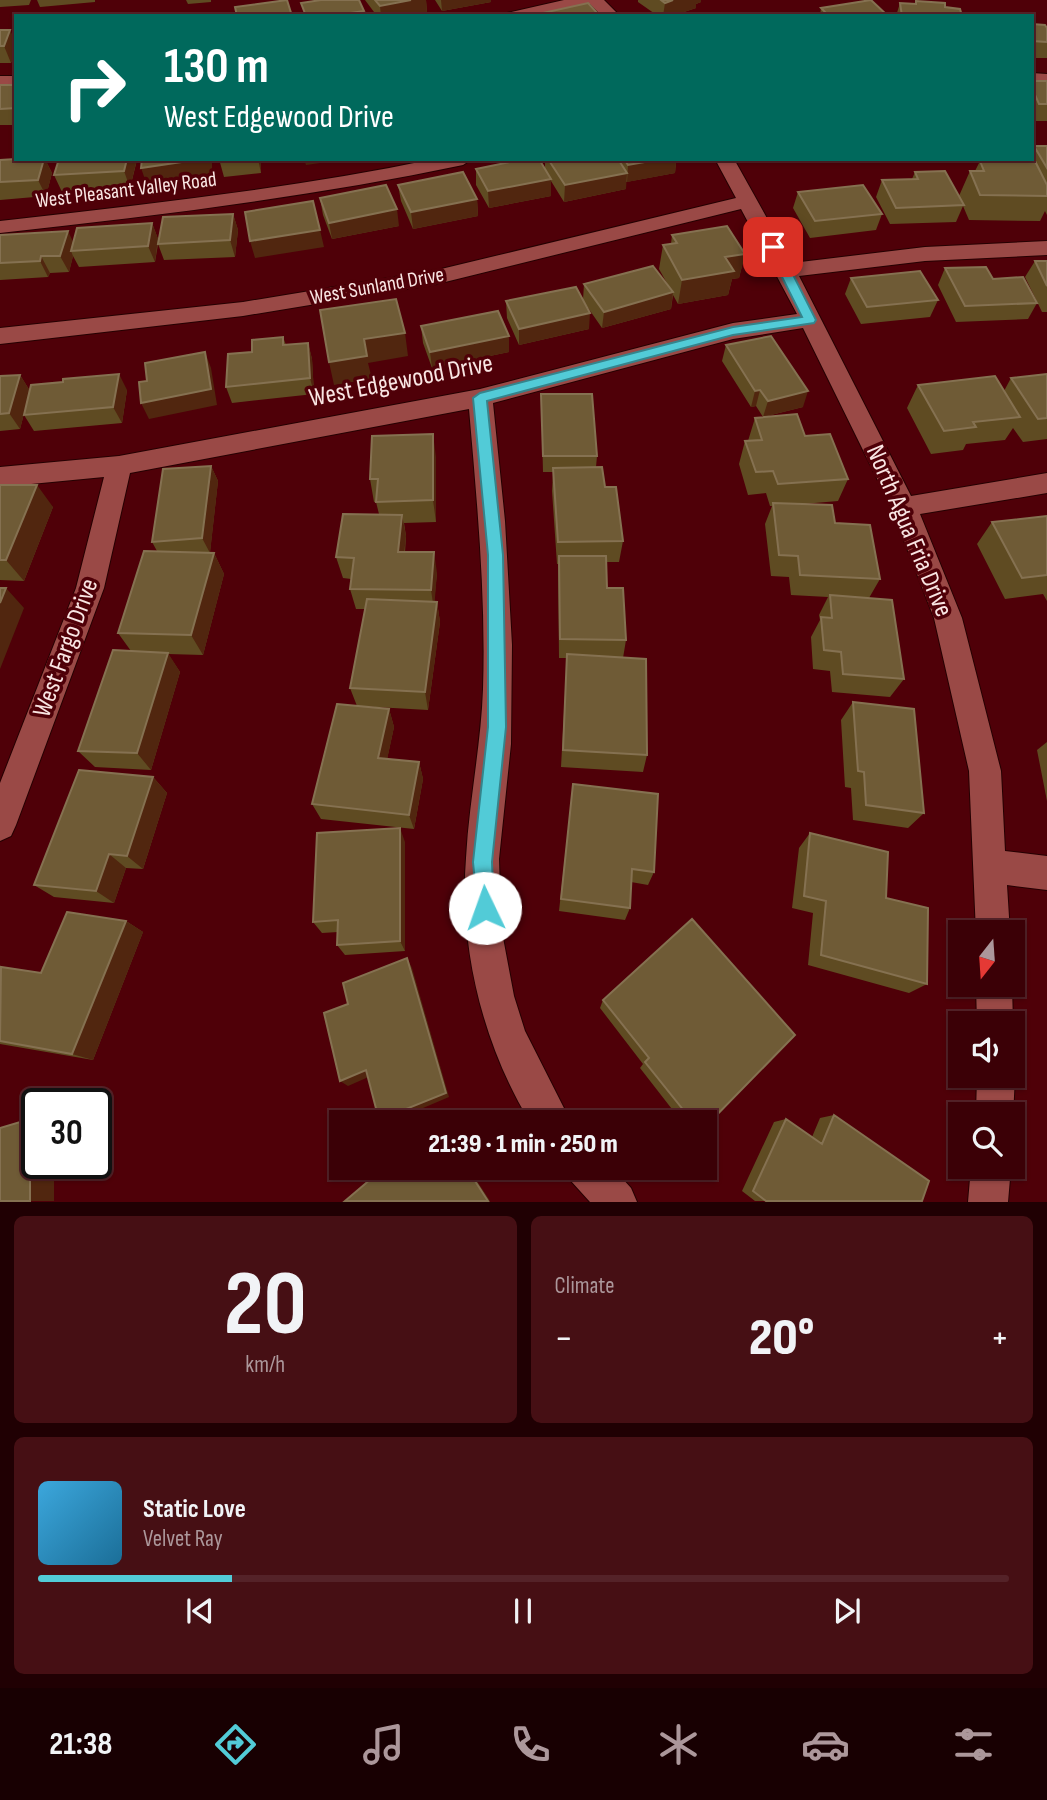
<!DOCTYPE html>
<meta charset="utf-8">
<style>
:root{--surface:#3b0006;--page:#460f14;--text:#f1f3f6;--muted:#ac979b;--line:#542228;--accent:#52cbd7}
body{margin:0;font-family:"Sofia Sans Condensed",sans-serif;background:var(--page);color:var(--text);height:100vh;display:flex;flex-direction:column;font-size:26px;white-space:nowrap}
*{box-sizing:border-box;margin:0}
p{font-size:23px;color:var(--muted)}
.icon{flex:none;width:38px;height:38px;fill:none;stroke:currentColor;stroke-width:2;stroke-linecap:round;stroke-linejoin:round}
.map{position:relative;height:1202px;overflow:hidden}
.side{display:flex;flex-direction:column;gap:14px;padding:14px;background:#200003;flex:1}
.side>*{flex:none}
.guide{position:absolute;left:14px;top:14px;width:1020px;height:147px;border-radius:0px;box-shadow:0 2px 5px #0004,0 0 0 2px var(--line);background:#00695c;color:#fff;overflow:hidden}
.needle{width:46px;rotate:197deg}
.tools{position:absolute;left:948px;top:920px;display:grid;gap:14px}
.tools a{display:grid;place-items:center;width:77px;height:77px;border-radius:0px;background:var(--surface);box-shadow:0 2px 5px #0004,0 0 0 2px var(--line);font-size:35px}
.speed{position:absolute;left:21px;top:1088px;display:flex;gap:14px;font-size:35px;font-weight:700;text-align:center}
.speed>*{display:grid;place-content:center;width:91px;height:91px;border-radius:50%;background:var(--surface);box-shadow:0 2px 5px #0004,0 0 0 2px var(--line);line-height:1}
.speed .limit{border:4px solid #111;border-radius:10px;background:#fff;color:#111}
.pin{position:absolute;display:grid;place-items:center;width:60px;height:60px;color:#fff;margin:-30px;border-radius:14px;box-shadow:0 4px 10px #0006}
.me{position:absolute;width:77px;margin:-38px;rotate:357deg;stroke-linejoin:round;filter:drop-shadow(0 0 5px #0008)}
.turn{display:flex;align-items:center;gap:24px;height:147px;padding:0 35px;font-size:32px}
.turn .icon{width:91px;height:91px;stroke-width:2.5}
.turn b{display:block;font-size:49px;line-height:60px}
.big{font-size:52px;font-weight:800;line-height:1.1}
.side .widget{flex:1;display:flex;flex-direction:column;justify-content:center;gap:10px;min-width:0;padding:0 24px;border-radius:10px;background:var(--page)}
.side .dial{align-items:center;gap:0}
.dial b{font-size:91px;line-height:1}
.song{display:flex;align-items:center;gap:21px}
.cover{width:84px;height:84px;border-radius:10px;background:linear-gradient(135deg,hsl(200 70% 55%),hsl(200 70% 35%))}
.played{height:7px;border-radius:4px;background:linear-gradient(90deg,var(--accent) 20%,var(--line) 20%)}
.keys{display:flex;justify-content:space-around;direction:ltr}
.heat{display:flex;justify-content:space-between;align-items:center;font-size:38px;direction:ltr}
.side .tiles{flex:1;display:grid;gap:14px;grid-template-columns:1fr 1fr}
.widget:last-child{grid-column:span 2}
.trip{position:absolute;left:329px;top:1110px;width:388px;height:70px;border-radius:0px;background:var(--surface);box-shadow:0 2px 5px #0004,0 0 0 2px var(--line);font-weight:800;line-height:70px;text-align:center}
.menu{display:flex;height:112px;justify-content:space-around;align-items:center;background:#180002;color:var(--muted)}
.menu .icon{width:49px;height:49px}
.menu .active{color:var(--accent)}
.menu b{font-size:32px;color:var(--text)}
.map>svg:first-child{display:block}
.lines{fill:none;stroke-linecap:round;stroke-linejoin:round}
.minor-casing{stroke:#250102;stroke-width:2}
.minor{fill:#9a4946;fill-rule:evenodd}
.wall{fill:#5f4b22}
.shaded-wall{fill:#51260f}
.building{fill:#6f5b36;stroke:#857151;stroke-width:2}
.route{fill:#52cbd7;stroke:#35848c;stroke-width:2}
.labels{text-anchor:middle;dominant-baseline:central;stroke-width:7;stroke-linejoin:round;paint-order:stroke}
.far-street-label{font-size:21px;fill:#f9e5e3;stroke:#4f0008}
.street-label{font-size:26px;fill:#f9e5e3;stroke:#4f0008}
</style>
<div class="map">
<svg width="1047" height="1202" viewBox="0 0 1047 1202">
<rect width="100%" height="100%" fill="#4f0008"/>
<g class="lines">
<defs>
<path id="minor" d="M564,0H604L620,16H602L590,4L536,16H505L507,13Z
M1032,73L1047,74V84L1032,83Z
M0,76H16V86H0Z
M434,159H472L463,165C310,197 156,216 0,233V221C146,204 291,189 434,159Z
M715,159H734L792,263L925,247L1047,241V255L925,261L799,276L911,496L1047,473V493L920,514L962,618L1001,771L1005,851L1047,856V890L1007,885L1010,933H976L969,771L934,618L891,507L803,328L733,339L493,403L505,521L512,645L511,744L499,859L501,927L514,996L525,1031L571,1122H530C483,1045 459,948 466,858C469,801 481,746 483,689C486,596 477,502 469,409L130,473L104,588L16,825L11,836L0,841V783L76,588L104,477L0,487V467L119,456L480,389L733,323L797,314L741,209L437,284L243,316L0,344V328L243,302L437,270L736,198Z
M976,985H1012L1013,1024H977Z
M1013,1072L1015,1076L1013,1117V1115H976L977,1076H1013Z
M565,1167H612L631,1188L637,1202H590L571,1181Z
M971,1167H1011L1008,1202H968Z"/>
</defs>
<use href="#minor" class="minor-casing"/>
<use href="#minor" class="minor"/>
</g>
<path class="wall" d="M0,0H31L29,5L0,7Z
M37,0H95V2L40,7Z
M186,0H211V2L188,4Z
M365,0H426L427,13L413,16H377Z
M435,0H491V2L442,11Z
M638,0H701V2L696,4V8L672,16H658L638,2Z
M916,1L945,7L962,16H896L900,3L914,4Z
M821,8L888,16H820Z
M1032,24L1047,28V58H1032Z
M0,30L16,42V50L11,63H0Z
M1032,81H1047V121H1032Z
M0,85H16V125H0Z
M1034,146H1047V215L1045,211L1040,221L969,220L963,206L956,222L890,224L876,197L882,180L912,179L915,172L962,202L959,196L970,171H975L980,161H1027L1028,159H1032V149Z
M45,159L52,173L46,196L0,200V160Z
M219,159H277L261,161V173L224,177Z
M545,159H682V161L676,162L675,173L626,182V189L564,202L551,181V196L489,208L476,185V169L545,168Z
M137,160L130,188L62,192L54,175Z
M398,185L477,199L478,216L413,229L401,201Z
M798,192L882,214L876,230L810,238L793,208Z
M320,198L399,226L332,239L323,215Z
M233,214L238,230L235,257L164,260L158,244L155,262L79,267L73,256L69,272L50,273L48,277L0,280V236L73,242L152,223L158,239Z
M672,235L745,254L739,278L732,279L728,295L678,304L673,295L671,309L602,328L584,302L589,329L519,345L507,318L506,301L583,300L584,284L668,285L659,269L663,245L671,244Z
M1035,261H1047V312H1042L1025,277Z
M945,268L993,279L1037,303L1028,319L956,322L938,285Z
M851,278L938,300L930,317L861,324L845,294Z
M421,326L509,336V352L432,368L423,343Z
M283,337L286,345L308,343L312,359L314,394L232,403L226,387L252,352Z
M726,345L803,407L763,417L756,406L751,407L722,361Z
M1047,374V439L1023,442L1013,428L1005,440L966,444L963,450L931,454L907,408L918,385L1004,391L1011,378Z
M20,375L30,391L127,390L122,423L34,431L24,415L26,406L20,429L0,431V376Z
M541,394L597,456L596,467L605,487L623,541L619,562H606L607,588L626,640L623,658L647,755L643,772L561,767L567,658H559L558,564H557L552,491L553,472H543Z
M755,418L805,436L848,479L838,501L803,504L835,523L880,579L869,598L904,679L890,697L832,692L830,671L813,669L811,637L820,620L819,615L828,597L791,595L789,577L771,576L765,524L772,506H770L766,493L748,495L739,464L745,441H748Z
M436,457V522L404,523L406,536L405,552L437,573L434,602H437L440,622L428,710L358,706L389,709L394,727L387,759L419,762L423,779L414,829L321,819L312,804L357,706L350,688L365,609H356L350,589L351,579L343,578L336,557L379,514L376,502H374L370,479Z
M211,466L218,481L210,552L214,553L224,574L203,655L168,654L180,672L151,770L95,767L78,751L131,651L118,633L157,551L152,542Z
M0,485L53,507L24,581L0,580Z
M1047,516V601L1043,594L1005,599L977,544L992,522Z
M853,702L924,813L908,828L853,820L851,788L845,787L841,720Z
M1047,742V801L1037,750Z
M153,777L167,793L143,869L126,868L114,903L54,897L34,885Z
M573,784L654,872L648,885L631,882L630,908L625,920L559,911Z
M810,833L886,898L927,984L909,993L808,965L813,913L792,908L799,848Z
M405,842V951L345,955L337,945L338,932L322,933L313,922Z
M126,921L143,932L93,1060L0,1044V968L41,973Z
M603,1000L705,1122H682L640,1068L643,1064L600,1008Z
M834,1115L922,1201H755L742,1191L774,1122L786,1119L812,1137L820,1118Z"/>
<path class="shaded-wall" d="M411,0H426L427,13L413,16H381L380,6Z
M441,0H491V2L442,11Z
M673,0H701V2L696,4V8L672,16H663L665,3Z
M364,11V16H331Z
M10,30L16,42V50L11,63L4,46Z
M44,159H45L52,173L46,196L38,180Z
M127,159H137L130,188L124,171Z
M202,159H212V175L147,185L141,168Z
M258,159H261V173Z
M304,159H348L306,165Z
M662,159H682V161L676,162L675,173L627,182L628,165Z
M627,173L626,189L564,202L565,185Z
M551,179V196L489,208L488,191Z
M477,199L478,216L413,229L411,212Z
M397,209L399,226L332,239L329,223Z
M233,214L238,230L235,257L230,240Z
M152,223L158,239L155,262L148,246Z
M320,230L324,247L255,258L250,241Z
M68,231L76,248L71,251L73,256L69,272L60,256Z
M745,254L739,278L732,279L728,295L678,304L682,280L725,257Z
M41,256L50,273L48,277L40,261Z
M673,292L671,309L602,328L604,312Z
M590,313L589,329L519,345V329Z
M405,333L408,356L368,363L372,379L334,385L329,362L364,339Z
M509,336V352L432,368L430,352Z
M308,343L312,359L314,394L310,378Z
M205,352L211,368L217,405L149,419L141,403Z
M119,374L127,390L122,423L113,407Z
M20,375L30,391L20,429L9,413Z
M760,390L756,406L751,407L755,391Z
M808,391L803,407L763,417L768,401Z
M433,434L436,457V522L433,500Z
M211,466L218,481L210,553L202,538Z
M37,485L53,507L24,581L6,560Z
M402,515L406,536L402,573L398,552Z
M434,552L437,573L434,610L431,590Z
M214,553L224,574L203,655L191,635Z
M6,588L24,608L0,669V603Z
M437,602L440,622L428,710L425,692Z
M168,653L180,672L151,770L137,753Z
M389,709L394,727L384,774L378,758Z
M419,762L423,779L414,829L409,815Z
M153,777L167,793L143,869L127,856Z
M400,828L405,842V951L400,941Z
M109,854L126,868L114,903L96,891Z
M126,921L143,932L93,1060L72,1054Z
M407,958L412,968L449,1097L390,1122H382L379,1120Z
M366,1070L373,1075L348,1086L340,1081Z
M30,1119L37,1120V1164H54V1201H30Z
M466,1167H468L490,1201H488Z"/>
<path class="building" d="M287,0L292,16H237L235,7Z
M321,0H359L364,11L331,16H306L301,3Z
M375,0H411L380,6Z
M661,0H673L665,3Z
M871,0L888,16H829L821,8Z
M916,1L945,3V7L960,9L962,16H902L900,3L916,4Z
M588,3L600,16H540L538,14Z
M225,14V16H202Z
M1032,24L1045,25L1047,28V42L1032,41Z
M0,30H10L4,46H0Z
M1032,81H1047V104H1039L1032,88Z
M0,85H16V108L0,109Z
M1034,146H1047V168Z
M16,159H44L38,180L0,182V160Z
M59,159H127L124,171L54,175Z
M142,159H202L141,168Z
M524,159H539L551,179L488,191L476,169Z
M548,159H618L627,173L565,185Z
M624,159H662L628,165Z
M980,161H1035L1047,185V196L980,195L970,171H984Z
M945,171L964,205L896,208L882,180L918,179L915,172Z
M463,172L477,199L411,212L398,185Z
M386,185L397,209L329,223L320,198Z
M863,185L882,214L815,221L798,192Z
M313,201L320,230L250,241L245,212Z
M233,214L230,240L158,244L163,217Z
M152,223L148,246L71,251L77,228Z
M727,226L745,254L725,257L734,271L682,280L663,245L677,243L672,235Z
M68,231L60,256H41L40,261L0,263V235Z
M1035,261H1047V286Z
M653,266L673,292L604,312L584,284Z
M986,267L993,279L1023,277L1037,303L965,306L945,268Z
M920,271L938,300L867,307L851,278Z
M576,287L590,313L519,329L506,301Z
M396,299L405,333L364,339L367,356L329,362L320,310Z
M498,311L509,336L430,352L421,326Z
M771,336L808,391L768,401L760,390L755,391L726,345Z
M283,337V345L308,343L310,378L226,387L228,354L252,352V340Z
M205,352L211,389L141,403L139,382L147,381L145,363Z
M119,374L113,407L24,415L31,385L63,382V379Z
M1047,374V418L1038,419L1011,378Z
M20,375L9,413L0,414V376Z
M995,376L1020,417L973,422L976,427L944,431L918,385Z
M541,394H592L597,456H543Z
M797,414L805,436L830,434L848,479L778,484L773,471L756,472L745,441L762,440L755,418Z
M433,434V500L376,502L378,479H370L372,436Z
M211,466L202,538L152,542L163,469Z
M602,467L605,487H616L623,541L558,542L553,468Z
M0,485H37L6,560H0Z
M773,503L832,505L835,523L870,525L880,579L800,575L798,556L779,555Z
M343,514L402,515L398,552H434L431,590L350,589L354,558L336,557Z
M1047,516V575L1022,578L992,522Z
M144,551L214,553L191,635L118,633Z
M559,556H606L607,588H623L626,640L560,639Z
M0,588H6L0,603Z
M830,595L892,600L904,679L843,674L841,652L824,650L821,617L832,618Z
M367,599L437,602L425,692L350,688Z
M113,650L168,653L137,753L78,751Z
M567,654L646,659L647,755L563,750Z
M853,702L914,709L924,813L866,805L864,772L858,771Z
M337,704L389,709L378,758L419,762L409,815L312,804Z
M79,770L153,777L127,856L109,854L96,891L34,885Z
M573,784L658,794L654,872L632,869L630,908L561,899Z
M400,828V941L337,945L338,920L313,922L317,833Z
M810,833L888,852L886,898L928,908L927,984L821,955L826,901L804,896Z
M67,912L126,921L72,1054L0,1041L1,967L41,973Z
M692,919L795,1035L705,1127V1122H693L645,1062L649,1058L603,1000Z
M407,958L446,1093L379,1120L366,1070L340,1081L324,1013L348,1004L343,983Z
M834,1115L929,1181L922,1201H766L753,1191L786,1119L822,1144Z
M30,1119V1201H0V1128Z
M385,1167H466L488,1201H345Z"/>
<path class="route" d="M773,244L779,247L816,320L814,323L733,335L487,401L503,555L506,727L492,862L494,908L491,915L485,918L478,915L473,862L488,727V555L473,398L480,393L733,327L802,317L767,247Z"/>
<g class="labels">
<g class="far-street-label">
<text transform="translate(126 190) rotate(-7)">West Pleasant Valley Road</text>
<text transform="translate(377 286) rotate(-10)">West Sunland Drive</text>
</g>
<g class="street-label">
<text transform="translate(401 381) rotate(-11)">West Edgewood Drive</text>
<text transform="translate(909 531) rotate(67)">North Agua Fria Drive</text>
<text transform="translate(66 648) rotate(-70)">West Fargo Drive</text>
</g>
</g>
</svg>
<div class="tools">
<a><svg class="needle" viewBox="-14 -14 28 28"><path d="M0-13l5 13h-10z" fill="#e53935"/><path d="M0 13l5-13h-10z" fill="#ac979b"/></svg></a>
<a><svg class="icon" aria-label="sound" viewBox="0 0 24 24"><path d="M4 9h4l5-4v14l-5-4H4zM17 9q2 3 0 6"/></svg></a>
<a><svg class="icon" aria-label="search" viewBox="0 0 24 24"><circle cx="10" cy="10" r="6"/><path d="M15 15l6 6"/></svg></a>
</div>
<div class="speed"><div class="limit">30</div></div>
<div class="pin" style="left:773px;top:247px;background:#d93025"><svg class="icon" aria-label="arrive" viewBox="0 0 24 24"><path d="M6 21V4h12l-3 4 3 4H6"/></svg></div>
<svg class="me" style="left:485px;top:908px" viewBox="-20 -20 40 40"><circle r="19" fill="#fff"/><path d="M0-13L10 11 0 6-10 11z" fill="#52cbd7"/></svg>
<div class="trip">21:39 · 1 min · 250 m</div>
<div class="guide">
<div class="turn"><svg class="icon" aria-label="right" viewBox="0 0 24 24"><path d="M7 20v-9h11M14 6l5 5-5 5"/></svg><div><b>130 m</b>West Edgewood Drive</div></div>
</div>
</div>
<section class="side">
<div class="tiles">
<div class="widget dial"><b>20</b><p>km/h</p></div>
<div class="widget"><p>Climate</p>
<div class="heat"><a>−</a><b class="big">20°</b><a>+</a></div>
</div>
<div class="widget">
<div class="song"><i class="cover"></i><div><b>Static Love</b><p>Velvet Ray</p></div></div>
<div class="played"></div>
<div class="keys"><svg class="icon" aria-label="previous" viewBox="0 0 24 24"><path d="M18 5L8 12l10 7zM5 5v14"/></svg><svg class="icon" aria-label="pause" viewBox="0 0 24 24"><path d="M8 5v14M16 5v14"/></svg><svg class="icon" aria-label="next" viewBox="0 0 24 24"><path d="M6 5l10 7-10 7zM19 5v14"/></svg></div>
</div>
</div>
</section>
<nav class="menu">
<b>21:38</b>
<svg class="icon active" aria-label="directions" viewBox="0 0 24 24"><path d="M12 3l9 9-9 9-9-9zM9 14v-3h6M13 9l2 2-2 2"/></svg>
<svg class="icon" aria-label="music" viewBox="0 0 24 24"><path d="M9 18V5l10-2v13"/><circle cx="6" cy="18" r="3"/><circle cx="16" cy="16" r="3"/></svg>
<svg class="icon" aria-label="phone" viewBox="0 0 24 24"><path d="M5 4h4l2 5-3 2q2 4 5 5l2-3 5 2v4C11 20 4 13 5 4z"/></svg>
<svg class="icon" aria-label="climate" viewBox="0 0 24 24"><path d="M12 3v18M4 7l16 10M4 17L20 7"/></svg>
<svg class="icon" aria-label="car" viewBox="0 0 24 24"><path d="M5 17H2v-5l4-1 3-4h7l3 4 3 1v5h-3M9 17h6M6 11h13"/><circle cx="7" cy="17" r="2"/><circle cx="17" cy="17" r="2"/></svg>
<svg class="icon" aria-label="filters" viewBox="0 0 24 24"><path d="M4 7h16M4 17h16"/><circle cx="9" cy="7" r="2"/><circle cx="15" cy="17" r="2"/></svg>
</nav>
